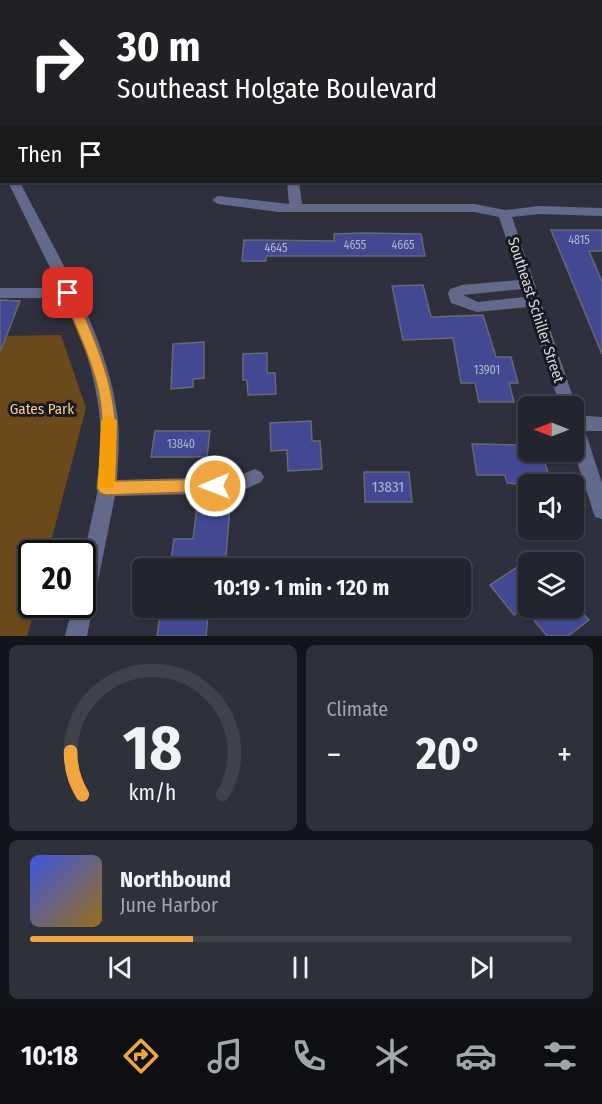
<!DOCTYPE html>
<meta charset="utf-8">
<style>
:root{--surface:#22252e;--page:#2e313a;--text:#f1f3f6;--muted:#a2a5aa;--line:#3f424a;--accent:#f0a63f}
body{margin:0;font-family:"Fira Sans Condensed",sans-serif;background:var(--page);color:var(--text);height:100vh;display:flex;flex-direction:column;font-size:22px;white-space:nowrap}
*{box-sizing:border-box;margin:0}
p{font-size:20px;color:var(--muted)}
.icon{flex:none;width:33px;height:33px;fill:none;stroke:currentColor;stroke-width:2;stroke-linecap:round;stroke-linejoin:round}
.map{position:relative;height:636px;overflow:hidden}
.details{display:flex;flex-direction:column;gap:9px;padding:9px;background:#131419;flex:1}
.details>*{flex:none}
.banner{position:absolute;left:0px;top:0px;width:603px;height:183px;box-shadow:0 2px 4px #0004,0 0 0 2px var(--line);background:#202124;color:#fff;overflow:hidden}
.needle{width:39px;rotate:270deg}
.controls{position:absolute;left:518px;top:396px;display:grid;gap:12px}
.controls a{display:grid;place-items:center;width:66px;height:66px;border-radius:9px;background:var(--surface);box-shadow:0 2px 4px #0004,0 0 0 2px var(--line);font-size:30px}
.speed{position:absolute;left:18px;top:540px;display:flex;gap:12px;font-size:30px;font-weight:700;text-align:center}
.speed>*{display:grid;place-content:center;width:78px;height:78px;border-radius:50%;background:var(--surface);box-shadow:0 2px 4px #0004,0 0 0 2px var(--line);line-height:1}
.speed .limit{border:3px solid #111;border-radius:9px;background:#fff;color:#111}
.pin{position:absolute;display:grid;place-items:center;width:51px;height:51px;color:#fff;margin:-26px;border-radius:12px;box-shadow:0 3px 9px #0006}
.me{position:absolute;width:66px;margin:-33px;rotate:269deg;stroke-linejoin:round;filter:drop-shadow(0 0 4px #0008)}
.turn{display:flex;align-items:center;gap:21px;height:126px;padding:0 18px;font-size:27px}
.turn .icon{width:78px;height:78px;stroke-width:2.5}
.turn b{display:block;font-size:42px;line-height:51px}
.then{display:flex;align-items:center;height:57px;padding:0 18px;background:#0003;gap:12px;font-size:22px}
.big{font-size:45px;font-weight:700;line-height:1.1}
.details .tile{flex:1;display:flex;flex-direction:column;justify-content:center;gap:9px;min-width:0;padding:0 21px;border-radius:9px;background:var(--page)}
.details .dial{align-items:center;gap:0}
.dial svg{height:156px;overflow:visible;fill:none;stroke:var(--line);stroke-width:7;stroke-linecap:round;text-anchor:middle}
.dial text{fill:var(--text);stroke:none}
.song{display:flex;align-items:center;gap:18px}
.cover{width:72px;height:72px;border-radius:9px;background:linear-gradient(135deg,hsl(230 70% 55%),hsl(40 70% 35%))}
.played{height:6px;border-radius:3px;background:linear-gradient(90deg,var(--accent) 30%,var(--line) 30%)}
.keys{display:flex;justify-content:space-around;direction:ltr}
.heat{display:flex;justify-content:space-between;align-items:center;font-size:33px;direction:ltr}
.details .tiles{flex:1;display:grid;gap:9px;grid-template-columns:1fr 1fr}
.tile:last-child{grid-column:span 2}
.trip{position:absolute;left:132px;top:558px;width:339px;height:60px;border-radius:9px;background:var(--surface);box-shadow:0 2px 4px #0004,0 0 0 2px var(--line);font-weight:700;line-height:60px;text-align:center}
.tabs{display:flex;height:96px;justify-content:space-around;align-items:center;background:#0e0f12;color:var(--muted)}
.tabs .icon{width:42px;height:42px}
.tabs .active{color:var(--accent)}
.tabs b{font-size:27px;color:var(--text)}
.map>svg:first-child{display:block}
.green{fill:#6c491a}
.building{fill:#424992;stroke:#656876;stroke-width:1.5}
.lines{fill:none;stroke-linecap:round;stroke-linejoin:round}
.path{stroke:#848690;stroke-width:2;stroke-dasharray:2 2;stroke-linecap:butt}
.minor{fill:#63698a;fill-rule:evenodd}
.route{fill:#f0a63f;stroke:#9c6c29;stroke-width:1.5}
.slow{fill:#f59e0b}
.labels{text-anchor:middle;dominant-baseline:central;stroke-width:6;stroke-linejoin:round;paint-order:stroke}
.number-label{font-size:12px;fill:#b2b5cd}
.street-label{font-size:15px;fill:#d8d9e1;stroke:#18191f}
.park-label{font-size:15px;fill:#f9ca92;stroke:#18191f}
.near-number-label{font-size:15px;fill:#b2b5cd}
</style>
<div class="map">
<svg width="602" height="636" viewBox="0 0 602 636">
<rect width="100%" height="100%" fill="#2e313d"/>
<path class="green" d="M0,0H602V75V2H2L0,38Z
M61,335L86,408L48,553L32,554V604L36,605L27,636H0V336Z"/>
<path class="building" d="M551,230H602V251H589L602,282V354Z
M363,233L421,234L425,256H266V261H242L244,240L334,241V234Z
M423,285L431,317L483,315L496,357H511L518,383H509L514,402H479L475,383H461L453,338L403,340L392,286Z
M0,300L20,301L1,350H0Z
M204,342V378L193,379V387L171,389L173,344Z
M267,353V373H275L276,394L248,395L247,380H243V354Z
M311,421L312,441H320L322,469L288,471L287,450L271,451L270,423Z
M155,431H210L207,457H151Z
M472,444L516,445L517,451L542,452L551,484H517L507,483L505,475H477Z
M364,472H409L412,502H365Z
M197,507H230L225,568H170L174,539H193Z
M528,560V605L525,608H578L589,620L568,636H547L524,608L514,615L490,585Z
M160,616H208L206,636H157Z"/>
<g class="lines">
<path class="path" d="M265,0L272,2
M595,0L598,2
M416,2L427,0"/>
<path class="minor" d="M8,182H20C58,258 108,334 118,420C120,440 118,460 117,480L236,477L255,469L261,472L264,477L261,482L237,493L115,496L87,636H65L73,604H82C82,591 81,576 83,563C87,536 95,508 99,482C107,416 92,357 65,298H0V288H60Z
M287,182H299L302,204H474L505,210L539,206L602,208V216L539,214L512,217L576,406L574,411L573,406H560L528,307L477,312L451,303L448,293L450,289L462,285L520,280L499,217L474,212H279L218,204L212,200L218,196L289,204ZM523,289L525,297L478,302L463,295Z
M573,415L602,417V431H585L602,483V519L595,517L593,511L573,449Z"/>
</g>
<path class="route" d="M68,288L75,293C105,364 122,401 115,481L215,479L221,481L223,486L221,491L106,495L100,493L97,488C101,457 105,425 99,394C92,359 75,326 62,293Z"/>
<path class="slow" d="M109,414L117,421L115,483L113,488H101L98,483L101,421Z"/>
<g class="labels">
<g class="number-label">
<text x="579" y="240">4815</text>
<text x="355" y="245">4655</text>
<text x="403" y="245">4665</text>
<text x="276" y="248">4645</text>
<text x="487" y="370">13901</text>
<text x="181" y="444">13840</text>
</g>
<g class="street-label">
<text transform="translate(536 310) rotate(72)">Southeast Schiller Street</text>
</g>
<g class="park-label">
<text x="42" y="409">Gates Park</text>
</g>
<g class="near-number-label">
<text x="388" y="487">13831</text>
</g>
</g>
</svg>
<div class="controls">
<a><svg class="needle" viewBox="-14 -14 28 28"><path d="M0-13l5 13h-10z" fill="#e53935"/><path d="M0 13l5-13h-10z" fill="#a2a5aa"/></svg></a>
<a><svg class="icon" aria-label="sound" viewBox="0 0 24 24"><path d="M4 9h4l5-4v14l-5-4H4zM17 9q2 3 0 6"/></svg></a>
<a><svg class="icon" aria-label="layers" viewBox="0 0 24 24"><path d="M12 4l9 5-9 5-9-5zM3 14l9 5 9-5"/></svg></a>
</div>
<div class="speed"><div class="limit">20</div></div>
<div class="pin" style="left:68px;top:293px;background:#d93025"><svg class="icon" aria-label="arrive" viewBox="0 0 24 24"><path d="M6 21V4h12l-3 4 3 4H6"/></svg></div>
<svg class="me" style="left:215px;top:486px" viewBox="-20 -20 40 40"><circle r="17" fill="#f0a63f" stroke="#fff" stroke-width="3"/><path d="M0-11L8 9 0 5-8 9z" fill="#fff"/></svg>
<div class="trip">10:19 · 1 min · 120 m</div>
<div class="banner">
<div class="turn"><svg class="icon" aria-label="right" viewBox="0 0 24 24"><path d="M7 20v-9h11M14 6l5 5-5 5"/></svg><div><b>30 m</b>Southeast Holgate Boulevard</div></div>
<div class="then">Then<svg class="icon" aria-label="arrive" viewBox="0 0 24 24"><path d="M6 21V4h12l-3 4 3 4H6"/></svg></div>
</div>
</div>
<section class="details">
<div class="tiles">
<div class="tile dial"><svg viewBox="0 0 100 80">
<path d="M14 69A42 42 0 1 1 86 69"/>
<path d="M14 69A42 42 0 0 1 8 47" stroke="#f0a63f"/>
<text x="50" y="56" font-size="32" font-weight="700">18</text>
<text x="50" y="72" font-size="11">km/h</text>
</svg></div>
<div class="tile"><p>Climate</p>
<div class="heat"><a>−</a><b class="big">20°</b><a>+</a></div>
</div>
<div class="tile">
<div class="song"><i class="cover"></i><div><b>Northbound</b><p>June Harbor</p></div></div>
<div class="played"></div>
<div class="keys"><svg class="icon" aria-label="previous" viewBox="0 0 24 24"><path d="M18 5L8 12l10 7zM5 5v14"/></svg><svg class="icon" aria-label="pause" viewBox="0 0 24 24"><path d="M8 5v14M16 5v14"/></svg><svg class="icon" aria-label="next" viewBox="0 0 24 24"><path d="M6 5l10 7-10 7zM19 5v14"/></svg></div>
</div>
</div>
</section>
<nav class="tabs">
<b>10:18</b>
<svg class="icon active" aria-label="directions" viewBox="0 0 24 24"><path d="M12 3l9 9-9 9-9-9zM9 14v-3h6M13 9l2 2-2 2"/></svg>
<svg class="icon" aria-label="music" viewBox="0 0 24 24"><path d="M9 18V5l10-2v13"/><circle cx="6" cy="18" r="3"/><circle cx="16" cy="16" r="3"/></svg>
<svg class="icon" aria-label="phone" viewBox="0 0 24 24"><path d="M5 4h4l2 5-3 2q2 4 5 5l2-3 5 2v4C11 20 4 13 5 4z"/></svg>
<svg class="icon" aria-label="climate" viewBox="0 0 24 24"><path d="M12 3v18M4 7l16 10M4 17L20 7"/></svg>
<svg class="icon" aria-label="car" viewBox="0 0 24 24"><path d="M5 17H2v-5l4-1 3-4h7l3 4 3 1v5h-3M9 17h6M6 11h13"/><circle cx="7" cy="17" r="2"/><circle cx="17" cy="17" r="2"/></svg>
<svg class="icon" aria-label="filters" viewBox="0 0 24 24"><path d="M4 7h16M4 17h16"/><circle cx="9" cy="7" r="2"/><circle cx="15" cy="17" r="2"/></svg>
</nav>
